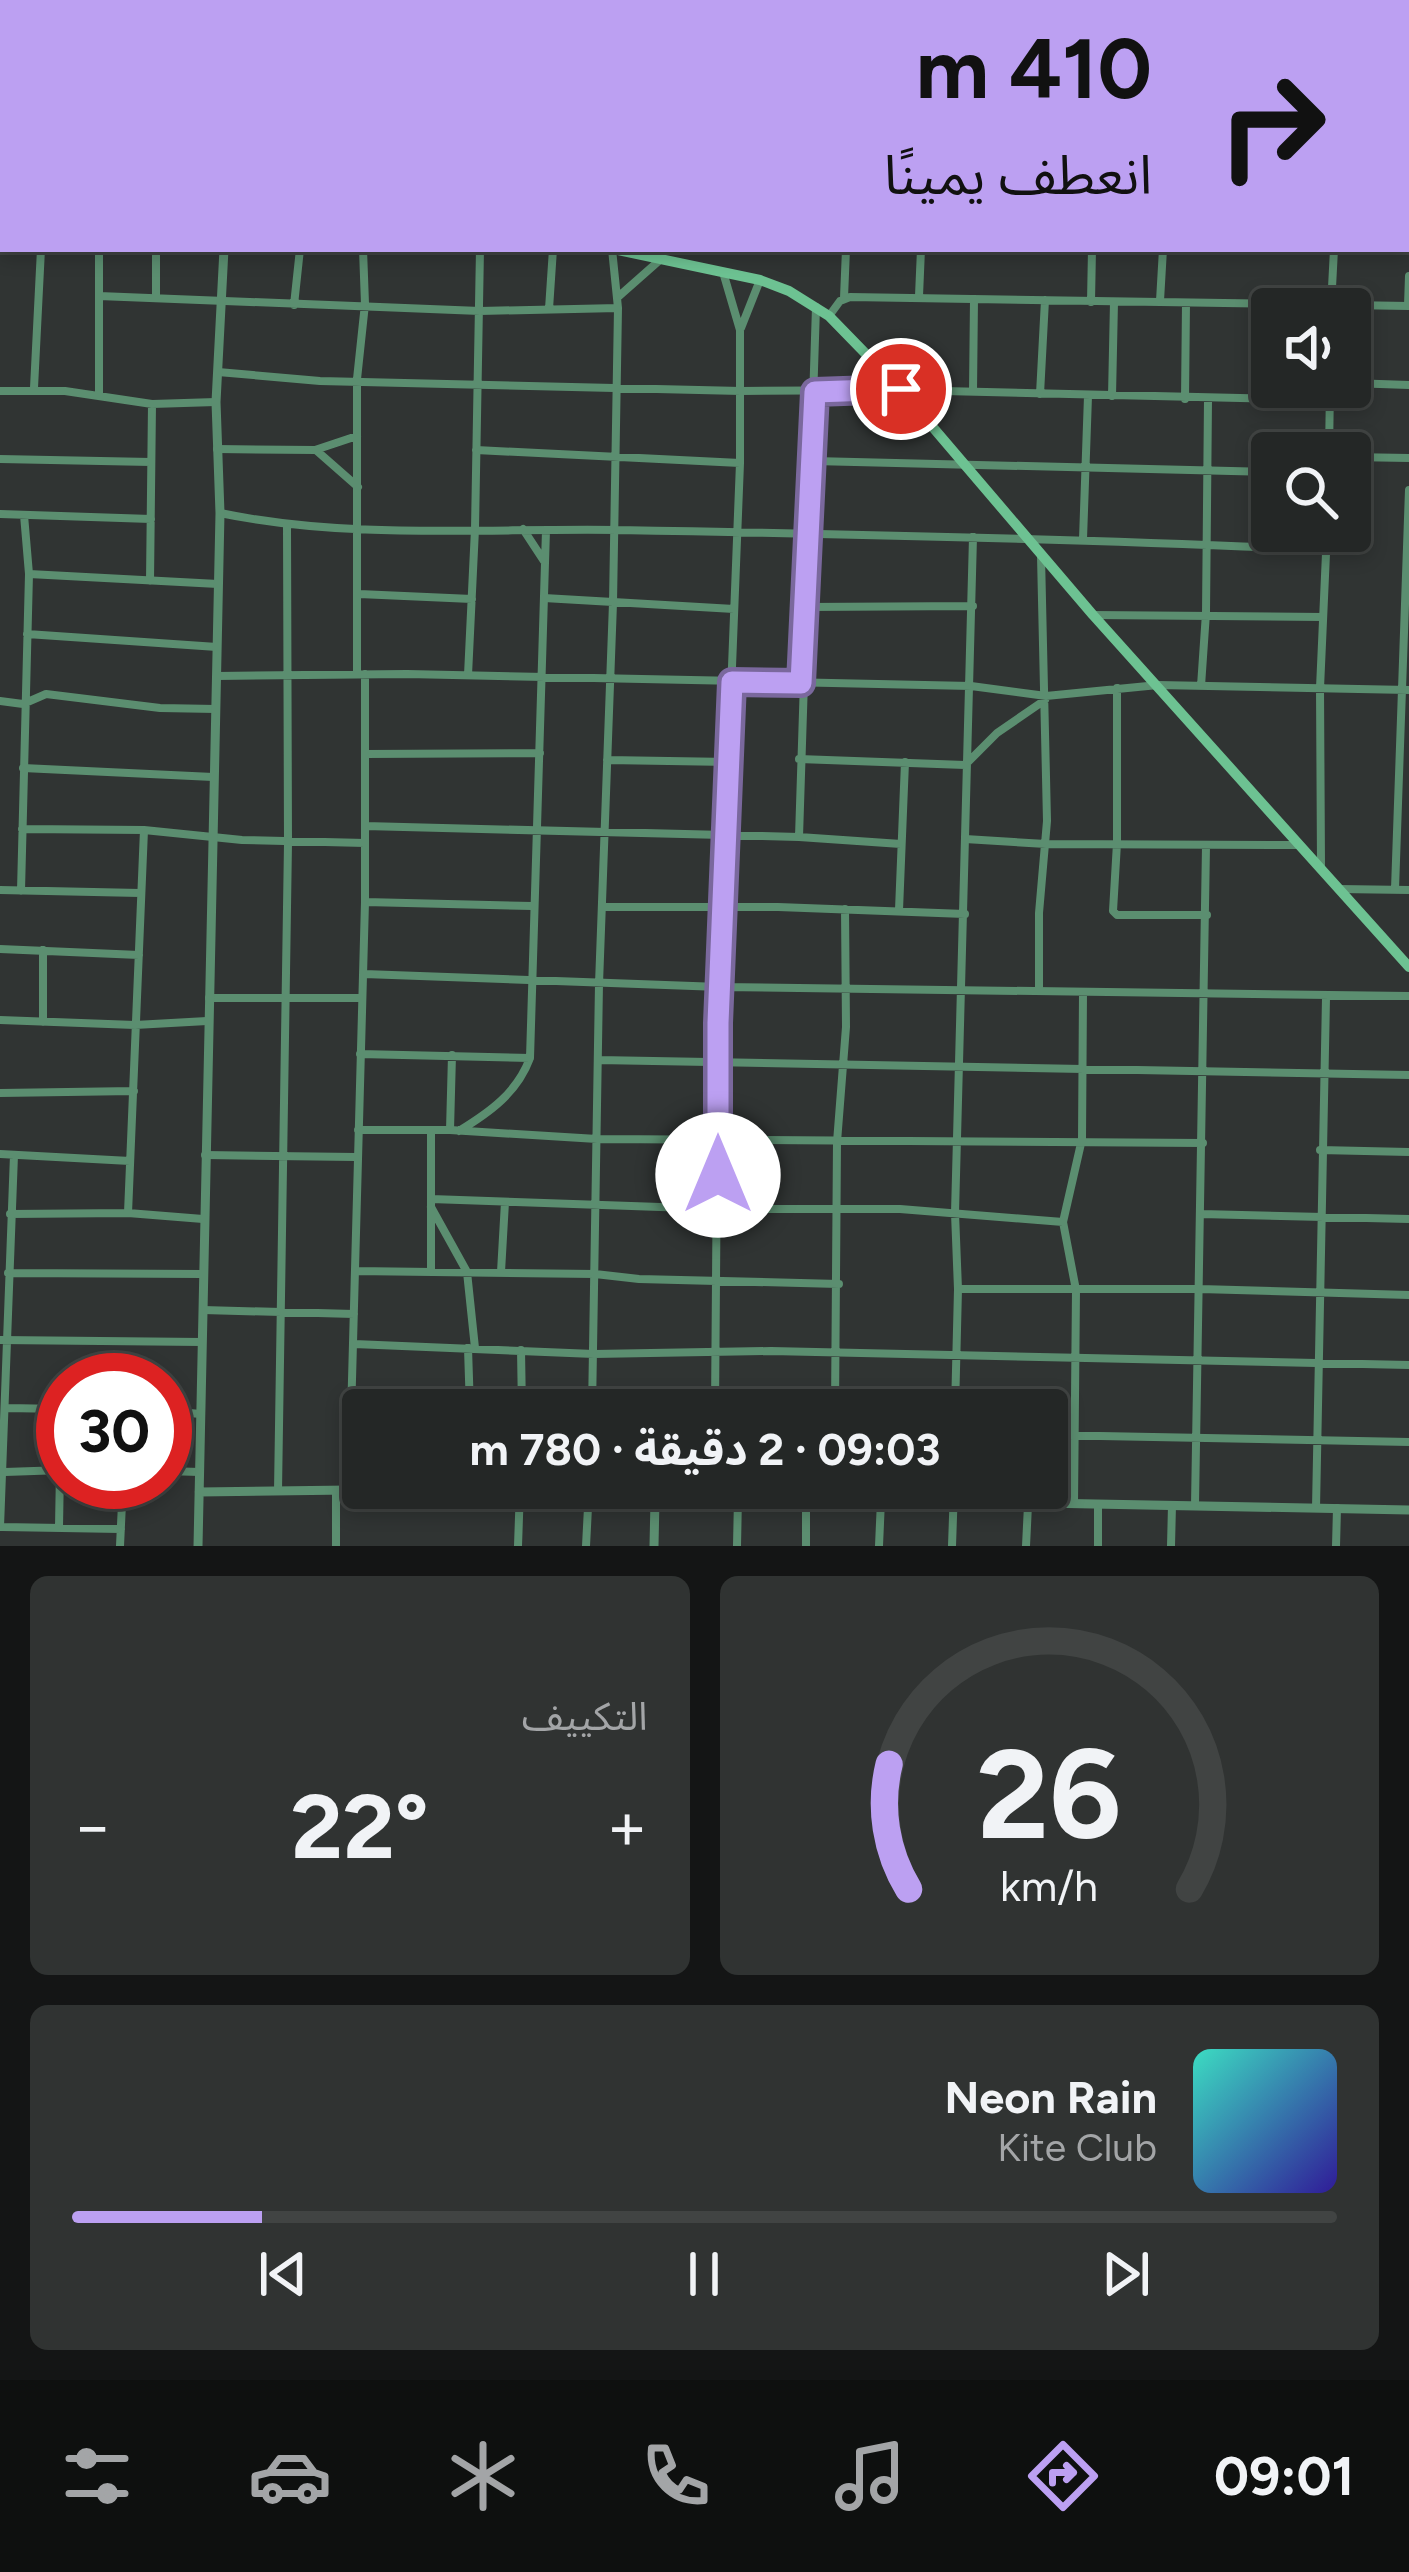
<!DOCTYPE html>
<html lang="ar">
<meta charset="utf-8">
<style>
:root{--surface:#242726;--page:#303332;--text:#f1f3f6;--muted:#a3a5a7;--line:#414443;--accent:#bca0f2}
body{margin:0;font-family:Figtree,"Noto Sans Arabic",sans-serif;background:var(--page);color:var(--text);direction:rtl;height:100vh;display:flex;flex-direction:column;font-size:45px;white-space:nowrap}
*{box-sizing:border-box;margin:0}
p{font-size:39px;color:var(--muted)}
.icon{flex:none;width:66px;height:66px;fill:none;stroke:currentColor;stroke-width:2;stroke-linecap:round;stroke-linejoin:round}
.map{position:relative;height:1546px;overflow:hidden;direction:ltr}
.drawer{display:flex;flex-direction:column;gap:30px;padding:30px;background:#141515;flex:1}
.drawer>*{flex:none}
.guide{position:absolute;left:0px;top:0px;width:1410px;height:252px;box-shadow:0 6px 18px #0003,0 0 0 3px var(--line);direction:rtl;background:#bca0f2;color:#111;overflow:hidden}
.buttons{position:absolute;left:1251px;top:288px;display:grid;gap:24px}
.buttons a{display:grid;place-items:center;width:120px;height:120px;border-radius:12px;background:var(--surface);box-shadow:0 6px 18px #0003,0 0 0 3px var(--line);font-size:60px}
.speed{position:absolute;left:36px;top:1353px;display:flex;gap:24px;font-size:60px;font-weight:700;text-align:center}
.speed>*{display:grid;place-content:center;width:156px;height:156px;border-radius:50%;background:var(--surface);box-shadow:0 6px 18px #0003,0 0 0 3px var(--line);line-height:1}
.speed .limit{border:18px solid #d22;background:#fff;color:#111}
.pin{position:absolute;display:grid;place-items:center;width:102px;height:102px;color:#fff;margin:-51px;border:6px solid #fff;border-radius:50%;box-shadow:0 3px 12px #0007}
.me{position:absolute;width:132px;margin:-66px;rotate:0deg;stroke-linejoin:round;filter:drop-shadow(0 0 9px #0008)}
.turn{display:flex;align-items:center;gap:42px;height:252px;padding:0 60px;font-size:54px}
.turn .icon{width:156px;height:156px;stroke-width:2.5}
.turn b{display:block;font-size:84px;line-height:102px}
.big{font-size:90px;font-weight:700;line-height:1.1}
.drawer .card{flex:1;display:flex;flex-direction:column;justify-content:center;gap:18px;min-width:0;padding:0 42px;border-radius:18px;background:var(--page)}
.drawer .dial{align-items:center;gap:0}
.dial svg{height:312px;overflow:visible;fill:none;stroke:var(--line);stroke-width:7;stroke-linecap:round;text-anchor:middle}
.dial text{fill:var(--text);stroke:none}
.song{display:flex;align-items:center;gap:36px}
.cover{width:144px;height:144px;border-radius:18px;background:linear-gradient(135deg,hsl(170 70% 55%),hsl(250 70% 35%))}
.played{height:12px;border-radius:6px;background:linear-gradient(90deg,var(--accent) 15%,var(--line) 15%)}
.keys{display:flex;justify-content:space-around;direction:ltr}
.heat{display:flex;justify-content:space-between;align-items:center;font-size:66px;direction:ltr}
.drawer .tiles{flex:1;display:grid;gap:30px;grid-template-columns:1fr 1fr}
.card:last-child{grid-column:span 2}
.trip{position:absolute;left:342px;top:1389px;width:726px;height:120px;border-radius:12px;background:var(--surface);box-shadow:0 6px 18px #0003,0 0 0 3px var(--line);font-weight:700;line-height:120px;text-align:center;direction:rtl}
.tab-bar{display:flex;height:192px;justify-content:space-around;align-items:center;background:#0e100f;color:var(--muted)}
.tab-bar .icon{width:84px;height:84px}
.tab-bar .active{color:var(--accent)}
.tab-bar b{font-size:54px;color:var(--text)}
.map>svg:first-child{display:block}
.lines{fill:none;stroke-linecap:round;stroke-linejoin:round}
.minor{stroke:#5b8e70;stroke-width:8}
.tertiary{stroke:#5b8e70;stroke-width:9}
.secondary{stroke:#6dc292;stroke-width:10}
.route-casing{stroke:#7a689d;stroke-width:30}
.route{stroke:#bca0f2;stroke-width:21}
</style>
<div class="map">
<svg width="1409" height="1546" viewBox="0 0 1409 1546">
<rect width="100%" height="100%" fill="#303433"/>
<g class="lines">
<path class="minor" d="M718,0L720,3
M1261,0V3
M83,3V0
M131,3L132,0
M342,3L344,0
M418,3L423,0
M853,3V0
M1019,3V0
M1097,3V0
M1339,3V0
M0,23H3
M1407,35H1409
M0,88L3,89
M1407,106H1409
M0,186L3,184
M0,240H3
M99,249V395
M99,296L480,311L618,308
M156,296V249
M919,296L921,249
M618,297L661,259
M844,298L846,249
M1160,301L1163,249
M1091,302L1092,249
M294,305L300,249
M1408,306L1409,276
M1331,307L1334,249
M549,309L553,249
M829,316L840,301L850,297L1409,306
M741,328L760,280
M218,372L320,381L741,391L901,390L1330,400
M1350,383L1409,385
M34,388L41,249
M0,391H65L152,404L216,402
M973,391L974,299
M1040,394L1045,300
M1112,396L1114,302
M1185,399L1186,303
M1253,399L1254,305
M217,449L315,450L357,436
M476,450L740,463
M317,451L358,487
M1329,453L1330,387
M1350,457L1409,458
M0,459L151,462
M814,461L1272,472
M220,513C350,540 485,528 618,530C854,534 1090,539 1326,550
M0,514L151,519
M24,515L29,574L218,584
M523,529L544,561
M1083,539L1088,396
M150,581L152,404
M359,594L472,599
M544,598L734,609
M806,607L973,606
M1093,615L1323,617
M27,634L217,647
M357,674V379L365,304L363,249
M468,675L475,529L480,249
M217,676L407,674L971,686L1046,696L1158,685L1409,690
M1201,686L1206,613L1208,400
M1117,688V843L1113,911L1117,915H1207
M0,701L23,704L46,694L160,708L216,709
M365,754L540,753
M799,759L965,765L997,733L1045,700
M607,760L730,762
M23,768L213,777
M365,826L799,837L901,844
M22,829L144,830L242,840L365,843
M799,837L816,307
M965,839L1046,844L1297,845
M1321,865L1320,688L1327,531
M1339,889L1409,890
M1395,889L1409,490
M0,890L140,893
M21,891L29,574
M365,902L532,906
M603,907H778L965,914
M899,910L905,762
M0,949L139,955
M364,974L720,987L1409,996
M1039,991V913L1047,821L1041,556
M209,998H361
M0,1020L135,1025L207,1021
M43,1022V950
M360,1054L530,1058
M598,1060L1409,1075
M0,1093L134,1091
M358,1130H450L597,1139L1203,1143
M450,1130L452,1055
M459,1131C490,1112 517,1093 530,1058L546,530
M1320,1150L1409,1152
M0,1154L130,1161
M205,1155L356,1157
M431,1199L718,1209H900L1063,1222
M431,1207L467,1272L475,1348
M128,1213L144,830
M10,1214L128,1213L203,1219
M1201,1214L1409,1219
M355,1271L595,1274L639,1279L839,1284
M431,1272V1130
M501,1272L505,1202
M8,1273L203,1274
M958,1289H1200L1409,1295
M203,1310L354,1314
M0,1340L202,1342
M354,1344L594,1354L771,1351L1409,1365
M468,1348L470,1410
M521,1350L522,1410
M6,1408L63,1409
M592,1410L599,984L613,603L618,308L612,249
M715,1410L718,1023L740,463V330L723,272
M835,1410L837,1142L846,1027L845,909
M955,1410L958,1289L955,1213L973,537
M165,1411L201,1414
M1047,1435L1409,1442
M165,1471L200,1472
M5,1472L63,1470
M349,1490L365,902V674
M278,1491L288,843L287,527
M806,1498V1546
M1074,1504L1076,1290L1063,1222L1082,1139L1083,993
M1195,1505L1206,846
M1098,1506V1546
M1316,1508L1326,998
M0,1527L14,1155
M2,1527L121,1529
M59,1527L60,1470
M120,1546L123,1482
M336,1546V1490
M518,1546L520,1488
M586,1546L589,1488
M737,1546L738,1498
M879,1546L881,1500
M952,1546L954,1488
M1026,1546L1028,1505
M1171,1546L1172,1505
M1336,1546L1337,1508"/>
<path class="tertiary" d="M225,0V3
M199,1492L349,1490L612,1499H835L1409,1510
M198,1546L220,513L216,402L224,249
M654,1546L655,1500"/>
<path class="secondary" d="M305,0L307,3
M613,249L760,280L789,291L829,316L901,390L1093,615L1409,967"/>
</g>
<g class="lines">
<defs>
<path id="route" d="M718,1175V1023L732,682L801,683L815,392L901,389"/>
</defs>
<use href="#route" class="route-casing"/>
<use href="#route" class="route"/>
</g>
</svg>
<div class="buttons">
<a><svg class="icon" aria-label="sound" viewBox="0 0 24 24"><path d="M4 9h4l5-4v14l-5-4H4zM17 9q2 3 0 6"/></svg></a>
<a><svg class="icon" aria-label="search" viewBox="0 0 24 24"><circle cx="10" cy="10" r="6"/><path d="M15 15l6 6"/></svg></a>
</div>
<div class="speed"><div class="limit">30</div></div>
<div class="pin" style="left:901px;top:389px;background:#d93025"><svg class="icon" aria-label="arrive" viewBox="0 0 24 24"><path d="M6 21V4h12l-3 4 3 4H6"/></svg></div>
<svg class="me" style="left:718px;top:1175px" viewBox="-20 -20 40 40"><circle r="19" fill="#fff"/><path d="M0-13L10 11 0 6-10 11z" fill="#bca0f2"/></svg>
<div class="trip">09:03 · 2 دقيقة · 780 m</div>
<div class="guide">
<div class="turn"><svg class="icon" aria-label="right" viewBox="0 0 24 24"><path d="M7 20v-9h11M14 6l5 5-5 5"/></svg><div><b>410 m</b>انعطف يمينًا</div></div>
</div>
</div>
<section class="drawer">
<div class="tiles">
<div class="card dial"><svg viewBox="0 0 100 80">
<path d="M14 69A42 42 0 1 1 86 69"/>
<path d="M14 69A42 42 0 0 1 9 37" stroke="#bca0f2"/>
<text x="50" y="56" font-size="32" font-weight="700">26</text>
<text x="50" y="72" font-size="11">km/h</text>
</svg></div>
<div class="card"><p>التكييف</p>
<div class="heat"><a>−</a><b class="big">22°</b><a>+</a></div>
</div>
<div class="card">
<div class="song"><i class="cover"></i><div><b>Neon Rain</b><p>Kite Club</p></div></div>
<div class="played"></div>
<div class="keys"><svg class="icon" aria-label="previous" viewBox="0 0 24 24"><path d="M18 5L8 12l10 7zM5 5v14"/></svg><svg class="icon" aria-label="pause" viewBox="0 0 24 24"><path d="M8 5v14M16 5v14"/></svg><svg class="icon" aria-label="next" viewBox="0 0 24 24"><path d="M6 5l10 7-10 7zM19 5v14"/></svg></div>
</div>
</div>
</section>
<nav class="tab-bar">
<b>09:01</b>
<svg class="icon active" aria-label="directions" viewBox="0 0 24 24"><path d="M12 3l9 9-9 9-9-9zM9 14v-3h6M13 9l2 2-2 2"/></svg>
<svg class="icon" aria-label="music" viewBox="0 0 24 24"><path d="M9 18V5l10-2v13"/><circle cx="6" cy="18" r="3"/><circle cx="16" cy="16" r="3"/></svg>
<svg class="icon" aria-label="phone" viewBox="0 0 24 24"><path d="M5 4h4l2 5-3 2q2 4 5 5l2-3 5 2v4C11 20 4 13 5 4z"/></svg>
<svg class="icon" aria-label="climate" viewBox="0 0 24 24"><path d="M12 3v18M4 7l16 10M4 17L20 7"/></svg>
<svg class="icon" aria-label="car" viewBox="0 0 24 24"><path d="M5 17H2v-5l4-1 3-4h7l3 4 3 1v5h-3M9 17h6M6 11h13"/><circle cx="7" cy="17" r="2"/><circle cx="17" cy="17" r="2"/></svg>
<svg class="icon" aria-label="filters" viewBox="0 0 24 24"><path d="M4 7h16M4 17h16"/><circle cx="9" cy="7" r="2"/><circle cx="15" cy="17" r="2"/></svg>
</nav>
